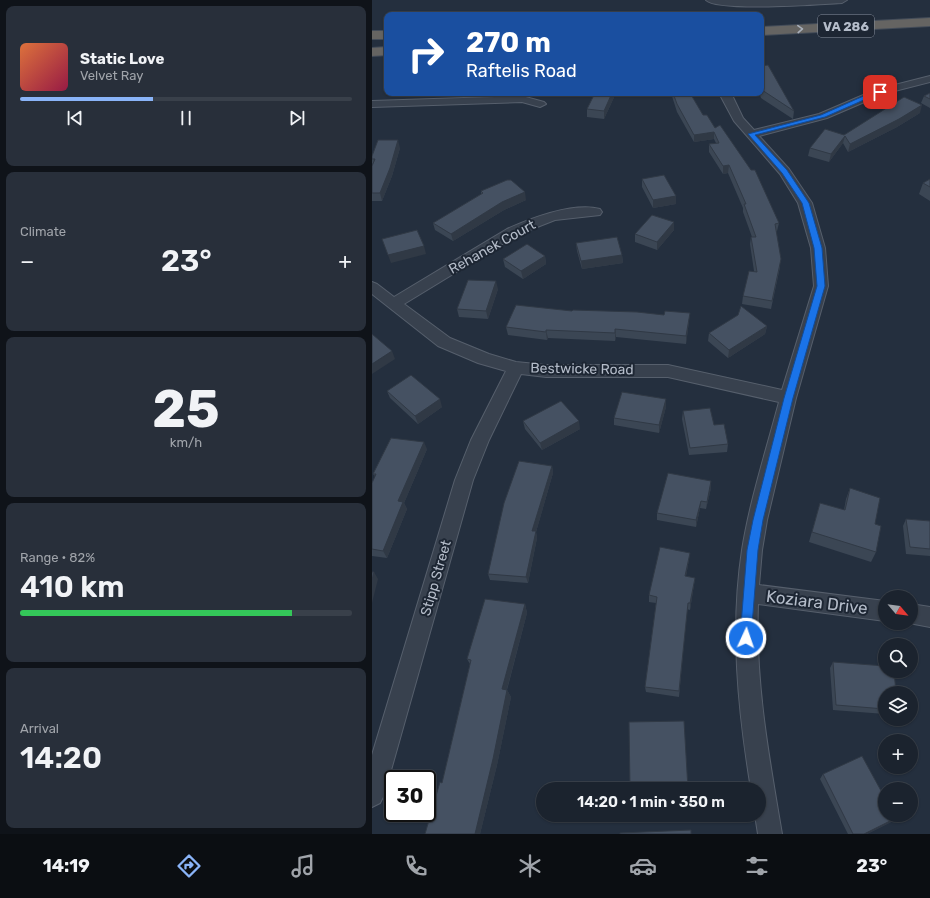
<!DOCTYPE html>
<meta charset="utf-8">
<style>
:root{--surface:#1b232e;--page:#282f3a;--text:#f1f3f6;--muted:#a0a4aa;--line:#39404a;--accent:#8ab4f8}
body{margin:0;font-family:Rubik,sans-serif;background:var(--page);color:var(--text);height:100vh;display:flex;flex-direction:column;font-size:15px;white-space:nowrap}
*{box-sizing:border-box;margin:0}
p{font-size:13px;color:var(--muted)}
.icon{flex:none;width:22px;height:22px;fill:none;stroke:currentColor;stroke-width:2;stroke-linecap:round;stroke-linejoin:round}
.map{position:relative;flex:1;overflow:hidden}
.sheet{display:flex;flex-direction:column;gap:6px;padding:6px;background:#0f1319;width:372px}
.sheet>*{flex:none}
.guide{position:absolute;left:12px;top:12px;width:380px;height:84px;border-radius:8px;box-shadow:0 1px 3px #0004,0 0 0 1px var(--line);background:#1a4fa0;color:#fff;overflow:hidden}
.needle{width:26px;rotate:119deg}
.fabs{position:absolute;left:506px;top:590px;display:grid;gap:8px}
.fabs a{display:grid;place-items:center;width:40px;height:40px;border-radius:50%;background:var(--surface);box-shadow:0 1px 3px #0004,0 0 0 1px var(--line);font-size:20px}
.speed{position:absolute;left:12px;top:770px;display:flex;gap:8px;font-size:20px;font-weight:700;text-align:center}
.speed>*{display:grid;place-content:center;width:52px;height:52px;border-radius:50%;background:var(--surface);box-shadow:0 1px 3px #0004,0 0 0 1px var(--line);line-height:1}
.speed .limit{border:2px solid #111;border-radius:6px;background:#fff;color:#111}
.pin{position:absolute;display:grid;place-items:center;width:34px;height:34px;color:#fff;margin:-17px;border-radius:8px;box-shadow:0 2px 6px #0006}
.me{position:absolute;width:44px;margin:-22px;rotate:3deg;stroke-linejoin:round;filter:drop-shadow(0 0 3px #0008)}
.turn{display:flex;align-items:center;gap:14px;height:84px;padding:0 16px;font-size:18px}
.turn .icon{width:52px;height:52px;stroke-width:2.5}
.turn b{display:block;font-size:28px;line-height:34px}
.big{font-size:30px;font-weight:600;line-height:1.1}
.sheet .card{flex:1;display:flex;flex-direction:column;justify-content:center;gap:6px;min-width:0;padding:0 14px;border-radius:8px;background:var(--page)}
.sheet .dial{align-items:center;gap:0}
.dial b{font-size:52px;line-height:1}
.song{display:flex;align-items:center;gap:12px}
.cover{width:48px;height:48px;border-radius:6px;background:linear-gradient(135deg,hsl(20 70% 55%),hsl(340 70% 35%))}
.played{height:4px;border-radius:2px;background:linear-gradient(90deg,var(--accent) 40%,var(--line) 40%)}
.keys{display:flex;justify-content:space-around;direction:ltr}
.heat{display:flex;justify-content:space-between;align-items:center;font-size:22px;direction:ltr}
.charge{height:6px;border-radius:3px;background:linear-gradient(90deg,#34c759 82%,var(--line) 0)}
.trip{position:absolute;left:164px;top:782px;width:230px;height:40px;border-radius:20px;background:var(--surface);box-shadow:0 1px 3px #0004,0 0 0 1px var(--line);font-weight:600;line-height:40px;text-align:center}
.menu{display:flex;height:64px;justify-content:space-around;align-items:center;background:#0b0e12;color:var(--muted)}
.menu .icon{width:28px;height:28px}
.menu .current{color:var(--accent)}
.menu b{font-size:18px;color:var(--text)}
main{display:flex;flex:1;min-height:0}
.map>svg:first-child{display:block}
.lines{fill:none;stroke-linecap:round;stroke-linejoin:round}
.minor-casing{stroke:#565f6c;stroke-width:2}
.trunk-casing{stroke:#434c59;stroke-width:2}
.minor{fill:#38414e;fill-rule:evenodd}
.trunk{fill:#656462;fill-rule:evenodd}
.wall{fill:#3b4654}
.shaded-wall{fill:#303945}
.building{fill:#455162;stroke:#303945}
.oneway{stroke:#a8afba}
.route{fill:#1a73e8;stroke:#114b97}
.labels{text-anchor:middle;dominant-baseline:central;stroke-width:4;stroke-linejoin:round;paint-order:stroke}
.shield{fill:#1d2633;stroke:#878f9c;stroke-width:1}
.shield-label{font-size:13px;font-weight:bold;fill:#b4bcc9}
.street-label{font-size:14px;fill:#b4bcc9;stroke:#1d2633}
.near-street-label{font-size:17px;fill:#b4bcc9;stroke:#1d2633}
</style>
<main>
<section class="sheet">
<div class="card">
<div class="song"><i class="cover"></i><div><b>Static Love</b><p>Velvet Ray</p></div></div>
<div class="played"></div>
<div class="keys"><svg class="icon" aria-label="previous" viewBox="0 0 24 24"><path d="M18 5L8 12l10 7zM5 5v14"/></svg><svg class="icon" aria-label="pause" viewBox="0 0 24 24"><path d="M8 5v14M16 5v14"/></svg><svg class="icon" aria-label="next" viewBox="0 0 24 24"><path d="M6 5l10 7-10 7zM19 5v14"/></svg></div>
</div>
<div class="card"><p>Climate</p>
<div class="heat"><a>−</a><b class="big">23°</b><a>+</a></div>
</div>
<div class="card dial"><b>25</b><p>km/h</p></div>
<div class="card"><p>Range · 82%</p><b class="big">410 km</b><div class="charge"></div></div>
<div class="card"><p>Arrival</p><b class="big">14:20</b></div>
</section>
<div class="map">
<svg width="558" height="834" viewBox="0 0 558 834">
<rect width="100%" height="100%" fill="#242f3e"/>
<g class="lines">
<defs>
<path id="minor" d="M334,0H475L470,3C449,4 346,12 334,0Z
M558,76V82L511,94L455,118L387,136L417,169L440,203L453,248L456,286L424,398L395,520L390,550L387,585L513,601V621L386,604C383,682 397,757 410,834H386L383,815H387V789H379C366,710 358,629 370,550C378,500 394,451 407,402L296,377H174L149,374L117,440L101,480L12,795L8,803L0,807V755L83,480L99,440L134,371L106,363L66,346L0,294V282L5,284L22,297L135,229C160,218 201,202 228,209L230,212L228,215L183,220L145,235L32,304L78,338L117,354L144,362L174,365H296L410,390L442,286L439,248L426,203L408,174L362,121L347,93H359L371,118L382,130L447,114L503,90Z
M150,96L172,102L174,104L168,107L150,102L0,107V101Z
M539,604L558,607V627L537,623H539Z"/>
<path id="trunk" d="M558,18V26L389,35V27Z
M0,31H15V39H0Z
M15,47V55L0,56V48Z"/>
</defs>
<use href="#minor" class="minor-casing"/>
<use href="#trunk" class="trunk-casing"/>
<use href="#minor" class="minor"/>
<use href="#trunk" class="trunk"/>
</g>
<path class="wall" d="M389,66L422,111L421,119L389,98L387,93H389Z
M244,93L232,119L215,117V109Z
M299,93H318L331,115L343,128L407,223L405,231H404L408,267L399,309L370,304L371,296L382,271L378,244L379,237H380L371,212V208L356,173L351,174L337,152V144L344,143L342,139L322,142L305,112Z
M558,93V108L549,103L552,96Z
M548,113L525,127L476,152L471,143L457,162L436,156L438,148L472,135Z
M28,148L20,176L10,201H0V166L1,165L0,163V156Z
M270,179L304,204L281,208L270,187Z
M558,179V201L547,194L551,183Z
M109,191L154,200L132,210L81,241L63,230L61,223L109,194Z
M302,222V230L285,250L263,242V234Z
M204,243L250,255L251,263L210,269L205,251Z
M173,256L174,264L151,279L133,267L131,259Z
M126,289L116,319L87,317L85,309Z
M200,311L317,321L314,344L244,337L243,341L176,338L175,340L136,335L134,327Z
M395,326L393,334L356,358L336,341L337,333Z
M15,391L70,407L46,424L18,398Z
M294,407L287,433L242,425V418Z
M311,411L342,425L356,444L355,452L317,455L310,419Z
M151,421L208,429L170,450L153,429Z
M55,449L32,503L35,509L15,558L0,556V483L3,476L1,474Z
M180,466L181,473L164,532L165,538L156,583L118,580L116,574Z
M339,488L334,509L328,508L324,527L285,520V513Z
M478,488L503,524L504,552L499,562L437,542L448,503L472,510L474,499Z
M534,519L558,521V556L534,554L531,526Z
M317,559L314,576L323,578L318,610L315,609L307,697L274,692L273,687L284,603L277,602V595Z
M153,604L155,613L135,690L139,697L125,765L108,834L70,783L98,664L95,659Z
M461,662L513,693V714L461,710L458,668Z
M451,774L519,822L495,834H476L448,779Z"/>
<path class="shaded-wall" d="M240,93H244L232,119V111Z
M550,105L548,113L525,127L476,152L478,144Z
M342,132V139L322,142V135Z
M473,136L471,143L457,162L459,154Z
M26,140L28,148L20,176L10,201L8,193Z
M357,165L356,173L351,174V166Z
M153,192L154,200L132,210L81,241L79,234L130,202Z
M304,196V204L281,208V200Z
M302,222V230L285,250V242Z
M52,246L54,254L19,263L16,255Z
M250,255L251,263L210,269L209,261Z
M173,256L174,264L151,279L149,271Z
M124,281L126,289L116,319L114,311Z
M318,313L317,321L314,344V336Z
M395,326L393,334L356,358L357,350Z
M243,329L244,337L243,341Z
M174,330L176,338L175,340L174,332Z
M20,351L23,359L0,374V364Z
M68,399L70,407L46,424L43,416Z
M294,399V407L287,433V425Z
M207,421L208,429L170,450L168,443Z
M52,442L55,449L32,503L35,509L15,558L11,551L26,501Z
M180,466L181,473L164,532L165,538L156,583L154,577L160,531Z
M339,481V488L334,509L335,502Z
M329,501L328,508L324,527V520Z
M318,553L317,559L313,582V576Z
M2,572L6,579L0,603V580Z
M323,578L322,584L318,610V603Z
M153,604L155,613L133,696L130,689Z
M135,690L139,697L125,765L108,834H103Z
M524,818L519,822L495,834H492Z"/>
<path class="building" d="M396,65L422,111L390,90L389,88V66Z
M223,93H240L232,111L215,109Z
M301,93H318L331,115H335L343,128L348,125L379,170H383L407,223L403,224L409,259L400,301L371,296L377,271L385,272L379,237H384L372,204H374L357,165L351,166L337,144L347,143L342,132L322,135L305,104Z
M558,93V99L552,96Z
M532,97L550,105L527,119L478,144L473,136L459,154L438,148L453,129L472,135Z
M6,140H26L18,168L8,193H0V166L3,159H0V156Z
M292,175L304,196L281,200L270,179Z
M558,179V187L551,183Z
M135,180H139L153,192L130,202L79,234L61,223L111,193L109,191Z
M280,215L302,222L285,242L263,234Z
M45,230L52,246L16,255L10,239Z
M245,237L250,255L209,261L204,243Z
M155,244L173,256L149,271L131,259Z
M96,280L124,281L114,311L85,309Z
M144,305L200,311L201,310L265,312L292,315L293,311L318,313L314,336L243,329V333L174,330V332L134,327Z
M369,306L395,326L357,350L337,333L366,315Z
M0,334L20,351L0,364Z
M39,375L68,399L43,416L15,391Z
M250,392L294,399L287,425L242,418Z
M189,401L207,421L168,443L151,421Z
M338,408L342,425L352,424L356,444L318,448L311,411Z
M19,438L52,442L26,501L31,502L11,551L0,549V483L4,474H1Z
M147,461L180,466L160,531H164L154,577L116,574L132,503Z
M296,473L339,481L335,502L329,501L324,520L285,513Z
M478,488L508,498L503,524L509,526L504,552L440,532L448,503L473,510Z
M534,519L558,521V549L538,547Z
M288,547L318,553L313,576L323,578L318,603H316L307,691L273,687L285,597L277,595Z
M0,572H2L0,580Z
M113,599L153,604L130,689L135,690L121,759L103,834H53L68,782L70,783L99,660L95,659Z
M461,662L513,666V671H522L524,693H513V709L464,705Z
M312,721L316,789H258L257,722Z
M490,756L513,798V815H522L524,818L492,834H481L451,774Z
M319,830V834H248V833Z"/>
<defs><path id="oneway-chevron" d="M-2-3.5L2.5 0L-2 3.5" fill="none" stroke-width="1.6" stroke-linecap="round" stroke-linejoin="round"/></defs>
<use class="oneway" href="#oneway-chevron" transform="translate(428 29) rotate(-3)"/>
<path class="route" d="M505,90L510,92L453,117L383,135L415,170L437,203L450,248L453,286L421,398L391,520L386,550L379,638L378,642L374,644L370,642L368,638L375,550L381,520L412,398L445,286L442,248L430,203L410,173L376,134L449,115Z"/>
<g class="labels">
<rect class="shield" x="446" y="15" width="56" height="22" rx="3"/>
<g class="shield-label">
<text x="474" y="26">VA 286</text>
</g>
<g class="street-label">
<text transform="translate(120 247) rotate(-29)">Rehanek Court</text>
<text transform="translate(210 369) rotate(1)">Bestwicke Road</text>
<text transform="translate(64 578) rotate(-74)">Stipp Street</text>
</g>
<g class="near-street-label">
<text transform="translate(445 602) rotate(7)">Koziara Drive</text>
</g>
</g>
</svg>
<div class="fabs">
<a><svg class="needle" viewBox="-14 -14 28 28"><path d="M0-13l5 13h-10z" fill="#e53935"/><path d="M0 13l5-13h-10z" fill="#a0a4aa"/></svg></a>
<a><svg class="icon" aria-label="search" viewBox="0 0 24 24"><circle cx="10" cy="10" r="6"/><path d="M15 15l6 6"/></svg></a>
<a><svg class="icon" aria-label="layers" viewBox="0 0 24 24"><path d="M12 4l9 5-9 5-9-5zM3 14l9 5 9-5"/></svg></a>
<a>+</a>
<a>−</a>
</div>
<div class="speed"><div class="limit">30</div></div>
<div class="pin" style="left:508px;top:92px;background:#d93025"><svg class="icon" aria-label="arrive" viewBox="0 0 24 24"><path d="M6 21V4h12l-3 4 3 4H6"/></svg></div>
<svg class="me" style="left:374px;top:638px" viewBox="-20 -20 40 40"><circle r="17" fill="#1a73e8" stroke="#fff" stroke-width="3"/><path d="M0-11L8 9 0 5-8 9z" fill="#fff"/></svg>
<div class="trip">14:20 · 1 min · 350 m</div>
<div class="guide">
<div class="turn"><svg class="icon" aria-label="right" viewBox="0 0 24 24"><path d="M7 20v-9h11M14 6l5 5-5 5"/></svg><div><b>270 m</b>Raftelis Road</div></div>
</div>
</div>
</main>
<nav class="menu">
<b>14:19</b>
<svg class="icon current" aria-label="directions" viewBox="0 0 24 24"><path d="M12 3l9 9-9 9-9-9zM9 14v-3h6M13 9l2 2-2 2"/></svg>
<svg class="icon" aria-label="music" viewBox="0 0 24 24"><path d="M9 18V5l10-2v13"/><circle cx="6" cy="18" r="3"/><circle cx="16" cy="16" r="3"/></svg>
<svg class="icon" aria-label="phone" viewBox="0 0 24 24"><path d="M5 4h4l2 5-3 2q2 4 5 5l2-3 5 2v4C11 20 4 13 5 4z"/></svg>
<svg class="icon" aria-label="climate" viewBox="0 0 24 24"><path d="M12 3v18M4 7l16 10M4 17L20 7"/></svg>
<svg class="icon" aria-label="car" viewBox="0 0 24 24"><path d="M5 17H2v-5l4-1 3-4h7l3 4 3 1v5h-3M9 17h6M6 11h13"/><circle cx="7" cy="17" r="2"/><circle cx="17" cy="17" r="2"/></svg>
<svg class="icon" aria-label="filters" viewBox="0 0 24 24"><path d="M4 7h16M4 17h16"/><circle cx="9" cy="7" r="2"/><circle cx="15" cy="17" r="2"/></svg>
<b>23°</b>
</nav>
